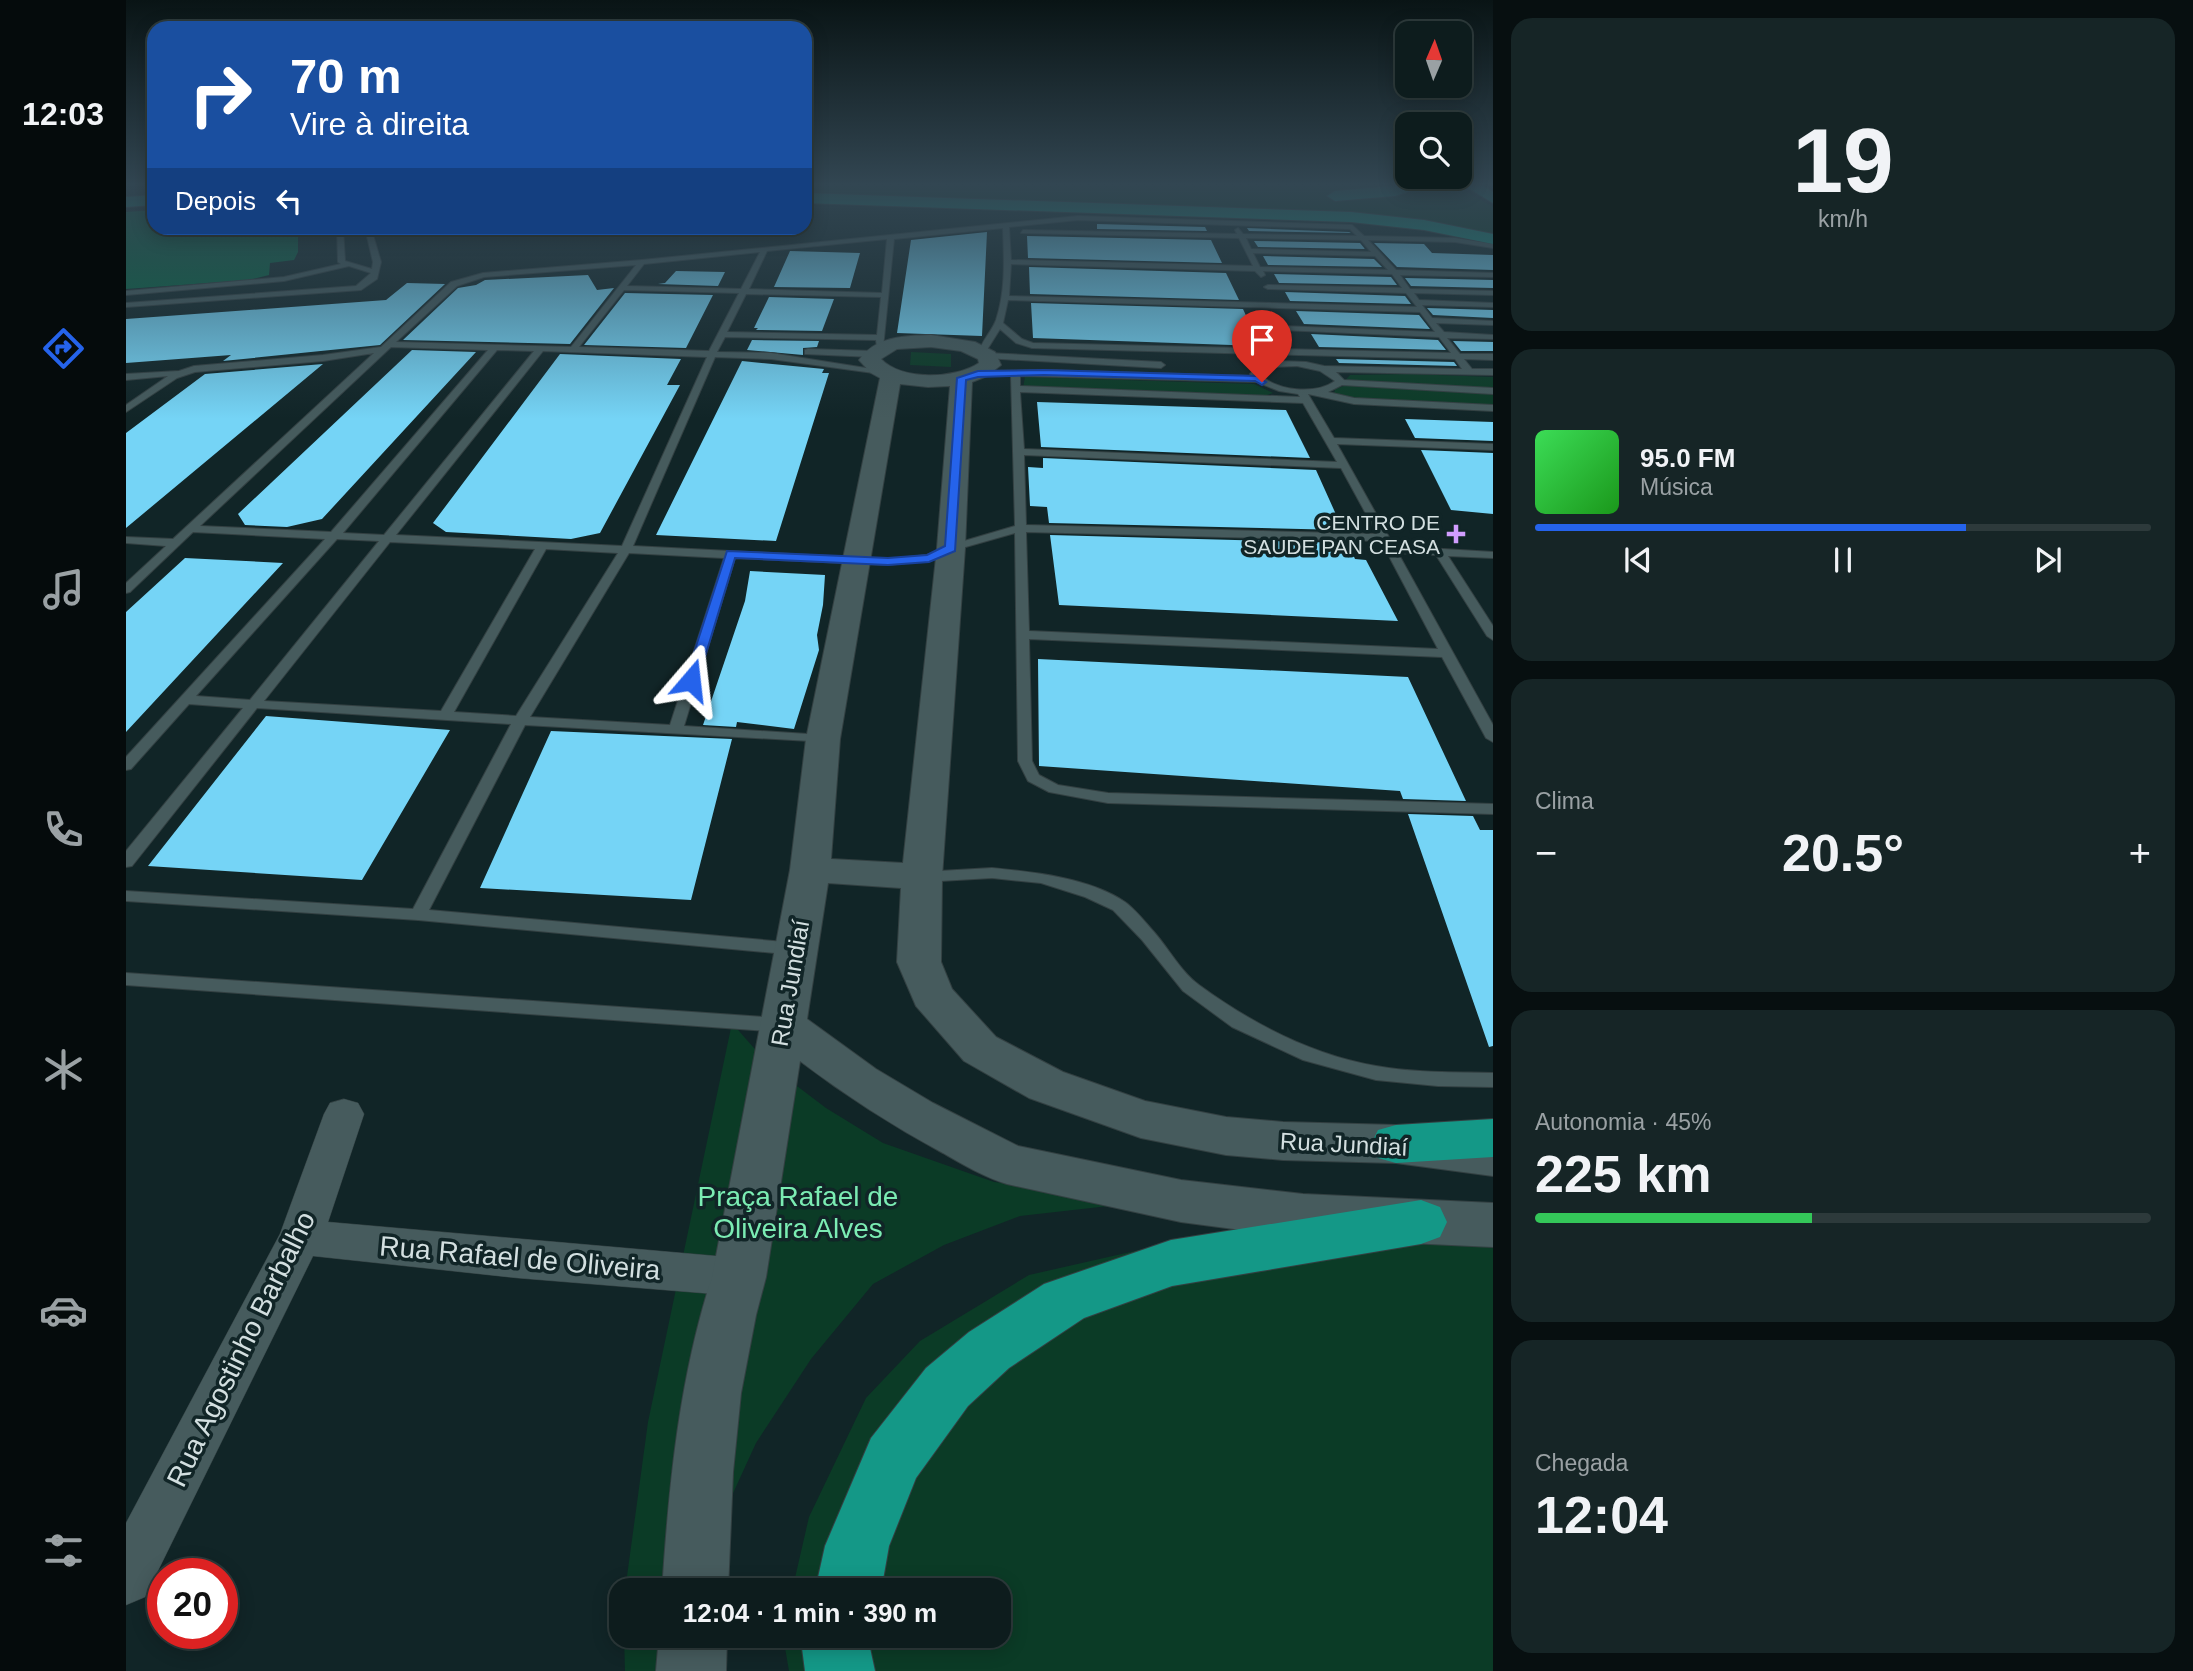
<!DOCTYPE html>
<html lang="pt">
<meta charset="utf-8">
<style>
:root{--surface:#0d1c1d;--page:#162526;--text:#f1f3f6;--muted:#9aa1a4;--line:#2d3a3b;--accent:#2563eb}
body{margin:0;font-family:Helvetica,sans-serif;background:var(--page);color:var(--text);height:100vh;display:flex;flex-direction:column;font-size:26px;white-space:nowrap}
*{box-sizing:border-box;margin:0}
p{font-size:23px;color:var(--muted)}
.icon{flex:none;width:38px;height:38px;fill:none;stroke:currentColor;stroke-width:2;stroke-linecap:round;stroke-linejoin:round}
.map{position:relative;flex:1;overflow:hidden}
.panel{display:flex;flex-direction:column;gap:18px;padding:18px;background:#070f10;width:700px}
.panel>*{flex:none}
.top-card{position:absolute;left:21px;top:21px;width:665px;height:214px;border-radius:21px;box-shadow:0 4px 18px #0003,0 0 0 2px var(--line);background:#1a4fa0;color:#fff;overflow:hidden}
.needle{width:46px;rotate:2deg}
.controls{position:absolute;left:1269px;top:21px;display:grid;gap:14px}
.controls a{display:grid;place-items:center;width:77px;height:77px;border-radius:14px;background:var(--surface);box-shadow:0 4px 18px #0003,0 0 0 2px var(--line);font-size:35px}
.speed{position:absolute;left:21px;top:1558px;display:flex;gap:14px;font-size:35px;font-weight:700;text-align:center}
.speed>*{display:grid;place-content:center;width:91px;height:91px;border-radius:50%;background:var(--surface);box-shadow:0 4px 18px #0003,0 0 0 2px var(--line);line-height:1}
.speed .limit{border:10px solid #d22;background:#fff;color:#111}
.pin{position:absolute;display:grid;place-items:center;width:60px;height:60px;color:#fff;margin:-72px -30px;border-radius:50% 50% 50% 0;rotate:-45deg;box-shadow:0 0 7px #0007}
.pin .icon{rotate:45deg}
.me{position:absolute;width:77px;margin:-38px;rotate:17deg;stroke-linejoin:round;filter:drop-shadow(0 0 5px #0008)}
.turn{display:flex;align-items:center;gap:24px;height:147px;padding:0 28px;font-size:32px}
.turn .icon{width:91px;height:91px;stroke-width:2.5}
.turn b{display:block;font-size:49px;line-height:60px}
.then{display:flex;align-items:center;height:66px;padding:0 28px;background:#0003;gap:14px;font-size:26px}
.big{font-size:52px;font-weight:700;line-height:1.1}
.panel .card{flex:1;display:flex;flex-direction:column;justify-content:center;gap:10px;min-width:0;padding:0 24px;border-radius:21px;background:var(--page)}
.panel .dial{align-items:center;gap:0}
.dial b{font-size:91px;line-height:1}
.song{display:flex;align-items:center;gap:21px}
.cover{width:84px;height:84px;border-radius:10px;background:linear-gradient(135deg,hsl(130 70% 55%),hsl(120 70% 35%))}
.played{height:7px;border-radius:4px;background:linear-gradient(90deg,var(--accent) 70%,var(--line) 70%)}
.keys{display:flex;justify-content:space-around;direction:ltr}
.heat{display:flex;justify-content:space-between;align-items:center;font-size:38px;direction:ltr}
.charge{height:10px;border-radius:5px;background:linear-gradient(90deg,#34c759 45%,var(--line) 0)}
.trip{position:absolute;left:483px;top:1578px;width:402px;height:70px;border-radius:21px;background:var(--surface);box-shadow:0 4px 18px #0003,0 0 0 2px var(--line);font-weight:700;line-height:70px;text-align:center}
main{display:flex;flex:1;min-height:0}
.dock{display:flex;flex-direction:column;width:126px;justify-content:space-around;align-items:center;background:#050b0c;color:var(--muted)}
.dock .icon{width:49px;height:49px}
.dock .active{color:var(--accent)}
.dock b{font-size:32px;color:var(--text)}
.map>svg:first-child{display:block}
.green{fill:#0b3b26}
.forest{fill:#046843}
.building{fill:#75d4f6}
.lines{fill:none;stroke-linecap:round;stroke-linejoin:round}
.lane-casing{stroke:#334042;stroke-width:2}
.street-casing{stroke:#334042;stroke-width:1}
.secondary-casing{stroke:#334042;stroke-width:2}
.highway-casing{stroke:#334042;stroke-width:2}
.lane{fill:#465b5d;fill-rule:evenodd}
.street{fill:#465b5d;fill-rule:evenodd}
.secondary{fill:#465b5d;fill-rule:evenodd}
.highway{fill:#149887;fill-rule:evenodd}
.route{fill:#2563eb;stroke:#184099;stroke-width:2}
.poi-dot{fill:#d19dfe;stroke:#112527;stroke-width:2.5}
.labels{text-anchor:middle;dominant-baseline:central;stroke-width:7;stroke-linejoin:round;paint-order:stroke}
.far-poi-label{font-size:21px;fill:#d3dfe0;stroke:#112527;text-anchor:end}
.street-label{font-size:24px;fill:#d3dfe0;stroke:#112527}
.near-park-label{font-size:28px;fill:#7becb3;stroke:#112527}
.near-street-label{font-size:28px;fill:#d3dfe0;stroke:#112527}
</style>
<main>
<nav class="dock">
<b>12:03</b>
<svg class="icon active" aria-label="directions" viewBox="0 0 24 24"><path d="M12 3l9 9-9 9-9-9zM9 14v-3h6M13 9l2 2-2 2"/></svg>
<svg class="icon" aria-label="music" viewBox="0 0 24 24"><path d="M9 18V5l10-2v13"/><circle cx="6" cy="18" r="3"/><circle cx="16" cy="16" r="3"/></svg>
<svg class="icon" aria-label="phone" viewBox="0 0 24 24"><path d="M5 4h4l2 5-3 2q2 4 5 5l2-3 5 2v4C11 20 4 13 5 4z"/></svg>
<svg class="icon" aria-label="climate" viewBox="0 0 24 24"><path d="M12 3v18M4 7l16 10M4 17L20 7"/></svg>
<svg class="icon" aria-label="car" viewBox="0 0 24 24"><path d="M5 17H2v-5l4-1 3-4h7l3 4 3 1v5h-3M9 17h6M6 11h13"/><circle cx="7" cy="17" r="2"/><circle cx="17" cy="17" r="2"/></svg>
<svg class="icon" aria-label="filters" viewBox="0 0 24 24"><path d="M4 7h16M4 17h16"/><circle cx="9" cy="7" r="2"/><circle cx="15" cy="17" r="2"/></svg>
</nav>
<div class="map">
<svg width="1367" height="1671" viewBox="0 0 1367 1671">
<rect width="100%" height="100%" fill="#112527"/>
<path class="green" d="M679,185H1328L1367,207V237L1287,222L679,197Z
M785,352L825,354V367L784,365Z
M1283,374L1367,377V408L1248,403L1208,395L1209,389L1224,384L1217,383L1224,375Z
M899,377L1128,384L1147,393L1133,398L897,388Z
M606,1023L642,1064L700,1108L757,1143L868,1182L1027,1201L894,1216L818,1245L747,1284L685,1359L630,1443L587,1537L585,1591H499L522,1422Z
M1367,1236V1671H663L657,1636H873V1591H666L683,1517L740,1398L794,1341L903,1275L1044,1243Z
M498,1636H583L584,1671H499Z"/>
<path class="forest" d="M28,210V228H200L172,230V252L168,260L144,263L143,275L123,280L0,289V212Z"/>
<path class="building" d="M971,224L1079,227L1081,231L971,229Z
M1121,228L1223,232L1225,233L1123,231Z
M861,232L856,336L771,333L785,240Z
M901,236L1085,240L1096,263L902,258Z
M1128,241L1234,243L1239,249L1132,247Z
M1248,243L1298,244L1306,253L1367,255V270L1271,267Z
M664,251L734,253L724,288L648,287Z
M1137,256L1248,259L1256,267L1142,265Z
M903,267L1100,273L1113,300L904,294Z
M550,271L599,272L592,286L532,284L539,283Z
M1148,274L1265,277L1271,285L1153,283Z
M462,275L471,290L488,288L444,344L277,340L332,288L350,285L359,280Z
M1279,278L1367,280V288L1285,286Z
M281,283L319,284L254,345L97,361L105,355L0,363V319L260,300Z
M1159,292L1279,296L1285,304L1164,301Z
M499,293L587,295L560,348L458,345Z
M643,297L708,299L696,331L630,330L632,328H628Z
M905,303L1117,309L1134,346L907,338Z
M1301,308L1367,310V318L1307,315Z
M1170,311L1293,315L1304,329L1178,324Z
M1185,334L1312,340L1320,350L1193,347Z
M626,340L693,341L691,347L677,348V355L621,350Z
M1327,341L1367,342V351H1335Z
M286,350L350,352L196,519L161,527L119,525L112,514Z
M434,354L555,359L541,385H554L474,533L445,539L320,532L307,523Z
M1210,359L1328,362L1331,366L1213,363Z
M616,361L698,369L696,373H703L650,541L530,535Z
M197,364L0,528V433L79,374Z
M911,402L1160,410L1184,458L915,447Z
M1279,419L1367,422V441L1289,438Z
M1295,450L1367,453V514L1325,510Z
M917,458L1190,470L1217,530L923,523L921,507L904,506L902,467L917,468Z
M924,535L1222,543L1229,559L1240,560L1272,621L933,605Z
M59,558L157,563L0,732V612Z
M624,571L699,575L697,605L691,635L693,650L668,729L611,722L610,727L577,725L619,601Z
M912,659L1282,677L1340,801L1277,799L1274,791L913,766Z
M140,716L324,730L236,880L22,866Z
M425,731L606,739L565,900L354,888Z
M1282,814L1347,816L1354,830H1367V1046L1363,1047Z"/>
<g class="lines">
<defs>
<path id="lane" d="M952,216L1226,225L1238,236L1329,238L1367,244V248L1329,242L1242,240L1270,270L1367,273V277L1274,275L1284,289L1367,291V295L1288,293L1293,300L1367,303V307L1296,305L1306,318L1367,321V325L1310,323L1318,332L1367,335V339L1321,338L1334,354H1367V360L1338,359L1346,369H1367V375L1210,372L1218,380L1367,388V394L1216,385L1202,392L1228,398L1367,405V411L1228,404L1182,394L1208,438L1367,444V450L1211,444L1268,546L1367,552V558L1322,556L1367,626V640L1361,636L1310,555L1272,553L1367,725V742L1360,738L1316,657L903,639L906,761L913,775L932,785L982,793L1367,804V814L982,803L923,792L902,781L892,761L889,533L829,550L807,560L762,565L609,558L558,726L697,735L702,736L704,739L702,742L399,725L303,910L670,943L676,945L679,949L676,953L670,955L292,920L0,901V891L287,909L385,724L131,708L6,866L0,867V851L117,708L63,704L5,769L0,770V757L199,539L67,532L4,592L0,593V583L40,546L0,543V537L47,539L248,353L197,361L69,372L51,378L0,412V405L42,376L0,380V374L53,371L68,366L197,355L255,347L325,282L357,273L516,260ZM952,220L1224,229L1231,236L1117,234L1112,228L1109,230L1111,234L897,230L895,233L1113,238L1127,266L885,260L883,227ZM877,228C878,259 880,290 870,320C866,331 854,343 853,353H859L874,329L890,343L906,348L1329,359L1336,369L1198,366L1180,362L1153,361L1132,365L1124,374L1125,376L918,370L852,371L849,372V376H885L889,526L821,546L801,555L762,559L507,546L589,357L645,359L755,374L759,371L645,353L591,352L599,337L750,340L751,348H757L768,239ZM1120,238L1235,240L1245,252L1125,249ZM761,239L756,293L623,289L641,251ZM634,252L615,289L501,286L518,264ZM1127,253L1249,256L1262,270L1134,267ZM885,264L1129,271L1135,277L1139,275L1137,271L1266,274L1276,288L1142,285L1138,287L1142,289L1280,293L1291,307L883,296ZM510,265L445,347L270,342L331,286L358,277ZM498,290L613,293L583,351L453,347ZM620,294L755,297L751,335L601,332ZM882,300L1294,312L1309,332L1156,326L1152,328L1156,330L1313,337L1325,353L907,343L896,339L877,323ZM265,347L362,350L205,532L74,526ZM371,350L408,351L258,535L217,533ZM417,351L581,357L496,546L270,535ZM1171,366L1194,371L1209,381C1189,395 1151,391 1133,374L1145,367ZM894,376L1131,382L1153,391L1172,394L1174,397L894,386ZM894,392L1177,403L1211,462L898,449ZM898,455L1215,468L1251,534L900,525ZM900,532L1255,541L1312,649L903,631ZM211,539L253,541L124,700L70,696ZM264,542L409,549L315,711L138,701ZM420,549L492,553L390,716L328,712ZM503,553L598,558L544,725L404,717Z
M211,228H217L219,261L246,269L247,262L239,228H245L255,262L251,279L235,290L0,307V303L230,286L245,273L223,266L158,281L0,295V291L158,277L215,264L212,262Z
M682,349L747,351L751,354L747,357L679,354V350Z
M862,353L1035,362L1039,365L1035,368L859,358V354Z
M866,868C907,872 964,878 999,902C1009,909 1020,923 1028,932C1043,949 1055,972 1073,985C1125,1023 1186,1055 1250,1066C1289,1073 1328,1072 1367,1073V1087L1312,1086L1250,1080L1177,1060L1106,1027L1057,991L1016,940L987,910L959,897L915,883L866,878L796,882L788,877L796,872Z
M0,973L654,1018L661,1020L663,1025L661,1030L654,1032L0,985Z"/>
<path id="street" d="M218,1099L232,1103L238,1114L202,1222L613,1258L629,1263L635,1277L629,1291L613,1296L392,1278L187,1256L19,1597L0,1605V1523L154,1234L198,1114L204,1103Z"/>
<path id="secondary" d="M805,335L849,342L869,352L875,365L861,376L846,382L839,548L816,877L815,962L826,989L870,1037L937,1072L1019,1101L1100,1117L1157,1122L1270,1125L1367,1136V1176L1270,1163L1157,1160L1100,1155L1015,1138L903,1098L838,1061L790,1006L771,962L775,888L702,883L681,1019L750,1069L807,1103L892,1146L1055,1180L1177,1194L1367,1203V1247L1177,1238L1055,1222L881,1184C858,1177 838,1165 817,1153C767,1126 720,1096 674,1061L640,1277L630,1315L615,1393L607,1472L602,1591H536C543,1484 553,1379 586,1277L664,870L680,739L754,378L745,373L733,360C750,336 778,336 805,335ZM805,347L835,351L852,359L853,363C829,379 776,381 755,359L771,349ZM774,384L802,387L824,386L811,548L777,863L705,859L714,739Z
M533,1636H601L600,1671H530Z"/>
<path id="highway" d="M1277,185H1303L1269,196L1209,201L1201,196L1209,191Z
M1337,185H1356L1367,192V203Z
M679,193L1225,212L1298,220L1367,234V244L1298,230L1225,222L679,203Z
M28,195V205L0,207V197Z
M1367,1119V1157L1270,1163L1252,1158L1245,1144L1252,1130L1270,1125Z
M1295,1200L1314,1207L1321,1222L1314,1237L1295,1244L1046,1286L958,1318L883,1368L842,1406L790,1478L763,1546L755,1591H689L699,1546L745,1438L800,1368L843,1332L918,1284L1045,1240Z
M679,1636H747L744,1648L749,1671H679L676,1648Z"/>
</defs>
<use href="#lane" class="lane-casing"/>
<use href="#street" class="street-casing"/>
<use href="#secondary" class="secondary-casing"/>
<use href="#highway" class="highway-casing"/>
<use href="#lane" class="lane"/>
<use href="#street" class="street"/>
<use href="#secondary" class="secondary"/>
<use href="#highway" class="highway"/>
</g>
<linearGradient id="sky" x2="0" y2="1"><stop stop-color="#091415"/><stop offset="0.44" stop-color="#324652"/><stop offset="1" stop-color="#324652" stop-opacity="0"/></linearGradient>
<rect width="1367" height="419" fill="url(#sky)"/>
<path class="route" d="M918,370L1131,376L1140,382L1136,385L1129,381L918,375L852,377L840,380L829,551L803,562L762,565L609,558L572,680L570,683H561L559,680L601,551L762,558L801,555L819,546L831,378L852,371Z"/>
<path class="poi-dot" d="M1326.5 523.5h7v7h7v7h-7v7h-7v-7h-7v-7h7z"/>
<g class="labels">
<g class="far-poi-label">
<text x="1314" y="522">CENTRO DE<tspan x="1314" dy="24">SAUDE PAN CEASA</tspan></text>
</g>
<g class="street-label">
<text transform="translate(664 983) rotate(-80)">Rua Jundiaí</text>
<text transform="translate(1218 1144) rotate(3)">Rua Jundiaí</text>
</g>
<g class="near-park-label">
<text x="672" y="1196">Praça Rafael de<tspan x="672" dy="32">Oliveira Alves</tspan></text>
</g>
<g class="near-street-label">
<text transform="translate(394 1258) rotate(5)">Rua Rafael de Oliveira</text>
<text transform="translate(115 1349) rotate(-64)">Rua Agostinho Barbalho</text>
</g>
</g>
</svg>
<div class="controls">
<a><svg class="needle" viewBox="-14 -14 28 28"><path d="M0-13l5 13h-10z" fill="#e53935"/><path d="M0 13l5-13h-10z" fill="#9aa1a4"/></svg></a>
<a><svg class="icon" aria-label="search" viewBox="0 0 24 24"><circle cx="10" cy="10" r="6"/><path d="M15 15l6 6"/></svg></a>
</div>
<div class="speed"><div class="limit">20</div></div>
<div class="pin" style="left:1136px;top:382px;background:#d93025"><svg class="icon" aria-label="arrive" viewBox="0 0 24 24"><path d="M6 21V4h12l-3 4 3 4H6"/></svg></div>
<svg class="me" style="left:565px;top:680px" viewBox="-20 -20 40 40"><path d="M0-17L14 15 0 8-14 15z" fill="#2563eb" stroke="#fff" stroke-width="4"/></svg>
<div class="trip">12:04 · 1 min · 390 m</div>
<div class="top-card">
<div class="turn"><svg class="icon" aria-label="right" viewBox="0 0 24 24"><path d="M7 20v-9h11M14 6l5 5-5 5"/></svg><div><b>70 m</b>Vire à direita</div></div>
<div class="then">Depois<svg class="icon" aria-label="left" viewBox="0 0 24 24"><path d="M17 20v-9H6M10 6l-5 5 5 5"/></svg></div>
</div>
</div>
<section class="panel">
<div class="card dial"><b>19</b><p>km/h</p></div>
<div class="card">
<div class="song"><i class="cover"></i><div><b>95.0 FM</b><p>Música</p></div></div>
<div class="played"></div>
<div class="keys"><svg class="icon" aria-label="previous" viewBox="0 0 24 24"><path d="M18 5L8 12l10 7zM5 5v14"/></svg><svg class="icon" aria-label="pause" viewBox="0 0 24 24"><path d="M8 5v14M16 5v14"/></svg><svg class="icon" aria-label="next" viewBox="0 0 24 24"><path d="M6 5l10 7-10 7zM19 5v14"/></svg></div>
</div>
<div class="card"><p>Clima</p>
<div class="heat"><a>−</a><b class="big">20.5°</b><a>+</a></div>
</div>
<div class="card"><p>Autonomia · 45%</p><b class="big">225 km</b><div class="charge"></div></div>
<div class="card"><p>Chegada</p><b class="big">12:04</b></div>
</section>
</main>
